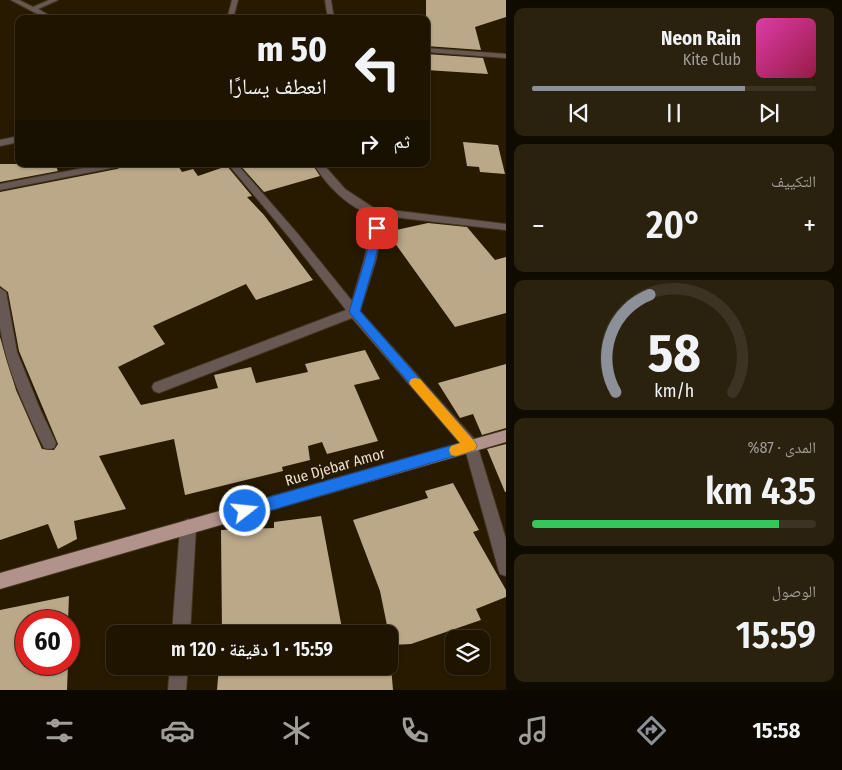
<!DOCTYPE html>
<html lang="ar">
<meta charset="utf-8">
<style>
:root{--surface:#1e1400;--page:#2b210f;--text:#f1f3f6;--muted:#a19e99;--line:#3c3322;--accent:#8c9099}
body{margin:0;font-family:"Fira Sans Condensed","Noto Naskh Arabic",sans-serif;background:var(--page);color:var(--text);direction:rtl;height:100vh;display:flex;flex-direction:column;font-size:19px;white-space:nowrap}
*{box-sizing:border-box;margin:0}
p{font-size:16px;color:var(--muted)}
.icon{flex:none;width:28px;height:28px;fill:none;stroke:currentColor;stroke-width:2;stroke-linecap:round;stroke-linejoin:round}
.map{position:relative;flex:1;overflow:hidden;direction:ltr}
.details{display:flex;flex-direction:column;gap:8px;padding:8px;background:#100b00;width:336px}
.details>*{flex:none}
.top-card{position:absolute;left:15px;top:15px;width:415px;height:152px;border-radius:10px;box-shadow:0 1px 4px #0004,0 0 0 1px var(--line);direction:rtl;background:#1e1400;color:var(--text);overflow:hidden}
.controls{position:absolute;left:445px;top:630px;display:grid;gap:10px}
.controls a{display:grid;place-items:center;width:45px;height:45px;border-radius:10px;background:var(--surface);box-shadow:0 1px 4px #0004,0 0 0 1px var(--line);font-size:25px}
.speed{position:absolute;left:15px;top:610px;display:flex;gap:10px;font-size:25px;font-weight:700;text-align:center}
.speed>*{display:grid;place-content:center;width:65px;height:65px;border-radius:50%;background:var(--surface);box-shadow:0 1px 4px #0004,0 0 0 1px var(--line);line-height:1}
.speed .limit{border:8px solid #d22;background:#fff;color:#111}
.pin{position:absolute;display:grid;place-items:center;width:42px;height:42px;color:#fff;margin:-21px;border-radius:10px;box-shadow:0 2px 8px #0006}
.me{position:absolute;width:55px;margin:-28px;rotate:74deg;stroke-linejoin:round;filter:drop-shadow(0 0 4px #0008)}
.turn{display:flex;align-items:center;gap:18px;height:105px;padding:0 20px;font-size:22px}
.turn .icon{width:65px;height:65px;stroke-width:2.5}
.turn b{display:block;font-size:35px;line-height:42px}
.then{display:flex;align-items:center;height:48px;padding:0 20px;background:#0003;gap:10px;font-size:19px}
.big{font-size:38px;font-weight:600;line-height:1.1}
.details .widget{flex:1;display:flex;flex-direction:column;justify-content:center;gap:8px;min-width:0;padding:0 18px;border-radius:10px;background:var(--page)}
.details .dial{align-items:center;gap:0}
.dial svg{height:130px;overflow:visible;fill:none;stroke:var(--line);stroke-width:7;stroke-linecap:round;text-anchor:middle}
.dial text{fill:var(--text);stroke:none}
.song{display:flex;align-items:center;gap:15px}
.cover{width:60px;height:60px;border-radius:8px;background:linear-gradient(135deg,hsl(320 70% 55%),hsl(340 70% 35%))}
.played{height:5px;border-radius:2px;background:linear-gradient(90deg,var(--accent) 75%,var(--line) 75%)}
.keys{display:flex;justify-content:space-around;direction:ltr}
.heat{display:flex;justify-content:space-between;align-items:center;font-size:28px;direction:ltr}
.charge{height:8px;border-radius:4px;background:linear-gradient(90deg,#34c759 87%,var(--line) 0)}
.trip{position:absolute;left:106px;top:625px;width:292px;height:50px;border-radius:10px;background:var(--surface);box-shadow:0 1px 4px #0004,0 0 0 1px var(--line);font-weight:600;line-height:50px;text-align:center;direction:rtl}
.tab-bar{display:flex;height:80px;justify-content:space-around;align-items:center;background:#0c0800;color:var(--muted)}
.tab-bar .icon{width:35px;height:35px}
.tab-bar .current{color:var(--accent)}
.tab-bar b{font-size:22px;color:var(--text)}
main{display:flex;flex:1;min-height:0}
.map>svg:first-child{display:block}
.building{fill:#baa889}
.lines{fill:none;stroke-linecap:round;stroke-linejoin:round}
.street-casing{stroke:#43361d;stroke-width:2}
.primary-casing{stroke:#43361d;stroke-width:2}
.street{fill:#675854;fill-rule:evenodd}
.primary{fill:#b2938c;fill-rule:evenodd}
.route{fill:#1a73e8;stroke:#114b97}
.slow{fill:#f59e0b}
.labels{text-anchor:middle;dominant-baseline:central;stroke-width:5;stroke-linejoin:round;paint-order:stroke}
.near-street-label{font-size:15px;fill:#e9dfcf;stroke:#281a00}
</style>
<main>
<section class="details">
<div class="widget">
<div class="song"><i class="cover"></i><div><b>Neon Rain</b><p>Kite Club</p></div></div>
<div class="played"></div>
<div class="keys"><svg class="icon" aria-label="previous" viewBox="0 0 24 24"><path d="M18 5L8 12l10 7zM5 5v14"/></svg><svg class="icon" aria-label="pause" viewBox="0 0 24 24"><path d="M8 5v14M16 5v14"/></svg><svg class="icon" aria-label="next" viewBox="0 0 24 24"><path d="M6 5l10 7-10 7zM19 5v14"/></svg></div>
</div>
<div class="widget"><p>التكييف</p>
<div class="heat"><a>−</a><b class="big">20°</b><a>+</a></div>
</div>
<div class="widget dial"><svg viewBox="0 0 100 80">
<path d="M14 69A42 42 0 1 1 86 69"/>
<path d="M14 69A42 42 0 0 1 35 9" stroke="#8c9099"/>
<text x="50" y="56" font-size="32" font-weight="700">58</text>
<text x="50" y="72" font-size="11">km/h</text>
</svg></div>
<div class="widget"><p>المدى · 87%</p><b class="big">435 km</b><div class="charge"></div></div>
<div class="widget"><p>الوصول</p><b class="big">15:59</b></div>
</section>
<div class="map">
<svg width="506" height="690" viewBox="0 0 506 690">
<rect width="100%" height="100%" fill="#281a00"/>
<path class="building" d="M426,0H506V17L475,27L481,50L426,46Z
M426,54L483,58L488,74L426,70Z
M463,142L498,145L505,174L480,172L479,167L467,166Z
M0,164H55L58,171L0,182Z
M130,164H177L182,172L193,169L198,176L227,166L252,196L247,197L264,215L313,280L256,300L246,284L153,326L165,344L118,367L141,405L218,388L214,375L251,367L256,383L308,372L305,364L365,350L380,379L354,385L378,441L327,454L322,442L308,446L310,460L282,467L283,471L185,495L174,439L99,456L126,509L74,521L77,539L58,549L48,524L0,540V337L16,390L42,449L54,450L58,444L19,351L8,292L0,286V192L117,169Z
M239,164H312L320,176L264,192Z
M428,223L467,227L495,260L506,257V313L455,327L387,232Z
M506,364V428L482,435L473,414L460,418L438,383Z
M506,444V492H505L487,449Z
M453,483L479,530L473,532L506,590V597L476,609L481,620L411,644L391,645L380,591L353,520L428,498L425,491Z
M321,516L343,634H222L221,530L274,528V522Z
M69,596L68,621H26V664H68L67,690H0V610Z
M219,666H391L393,690H217Z"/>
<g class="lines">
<defs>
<path id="street" d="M11,0H19L33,7L49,0H58L38,9L56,19H47Z
M232,0H238L233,19H227Z
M325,0H331L333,13L338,19H331L327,13Z
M426,48L506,54V58L426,52Z
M19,136V142L0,146V140Z
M104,164H122L117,167L0,190V184Z
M228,164H237L297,233L352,301L364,260L374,215C350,210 325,184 314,164H323L345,189L374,208L506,224V230L384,216L376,260L360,311L476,441L506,539V576L500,574L498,568L465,449L352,318L164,391L159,393L154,391L152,387L154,383L346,310L289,237Z
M0,288L6,292L17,352L40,409L56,443L54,448L49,449L44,448C26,410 6,369 0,327C0,314 0,301 0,288Z
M188,519L194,522L196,527L190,634H172L180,527L182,522Z
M170,666H188L186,690H168Z"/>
<path id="primary" d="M506,430V442L0,589V573Z"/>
</defs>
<use href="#street" class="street-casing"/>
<use href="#primary" class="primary-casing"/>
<use href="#street" class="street"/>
<use href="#primary" class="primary"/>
</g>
<path class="route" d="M377,225L382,228L375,260L360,311L475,442L477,446L475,450L245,518L240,516L238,511L240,506L245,504L460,443L349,312L365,260L372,228Z"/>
<path class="slow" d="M415,378L420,379L475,442L477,446L475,450L456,456L451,455L449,450L451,446L460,443L411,386L409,383L411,379Z"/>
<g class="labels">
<g class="near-street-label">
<text transform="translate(335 467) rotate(-16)">Rue Djebar Amor</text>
</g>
</g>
</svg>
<div class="controls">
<a><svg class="icon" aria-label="layers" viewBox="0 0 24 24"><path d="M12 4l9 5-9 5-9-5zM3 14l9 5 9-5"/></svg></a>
</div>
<div class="speed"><div class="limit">60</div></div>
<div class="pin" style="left:377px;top:228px;background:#d93025"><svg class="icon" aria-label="arrive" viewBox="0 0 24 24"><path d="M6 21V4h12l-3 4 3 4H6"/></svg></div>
<svg class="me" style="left:245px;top:511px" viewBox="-20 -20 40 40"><circle r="17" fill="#1a73e8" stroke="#fff" stroke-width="3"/><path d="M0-11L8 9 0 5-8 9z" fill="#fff"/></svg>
<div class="trip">15:59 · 1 دقيقة · 120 m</div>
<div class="top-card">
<div class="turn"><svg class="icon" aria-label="left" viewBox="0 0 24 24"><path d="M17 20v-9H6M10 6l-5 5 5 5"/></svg><div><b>50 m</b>انعطف يسارًا</div></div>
<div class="then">ثم<svg class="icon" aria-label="right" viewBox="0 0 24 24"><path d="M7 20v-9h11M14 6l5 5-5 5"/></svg></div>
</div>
</div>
</main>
<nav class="tab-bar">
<b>15:58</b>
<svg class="icon current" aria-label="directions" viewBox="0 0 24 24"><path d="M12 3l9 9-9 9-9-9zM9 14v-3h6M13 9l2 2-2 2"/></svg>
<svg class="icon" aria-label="music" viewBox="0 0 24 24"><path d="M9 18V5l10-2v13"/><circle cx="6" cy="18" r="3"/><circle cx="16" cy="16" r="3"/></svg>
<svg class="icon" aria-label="phone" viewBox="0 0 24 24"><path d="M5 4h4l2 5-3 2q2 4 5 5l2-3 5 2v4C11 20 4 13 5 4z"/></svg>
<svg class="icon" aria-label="climate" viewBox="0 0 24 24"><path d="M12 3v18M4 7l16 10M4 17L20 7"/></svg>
<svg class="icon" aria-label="car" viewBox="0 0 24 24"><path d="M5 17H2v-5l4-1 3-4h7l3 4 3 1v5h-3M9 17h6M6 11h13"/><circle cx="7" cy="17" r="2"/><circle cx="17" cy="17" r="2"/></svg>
<svg class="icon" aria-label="filters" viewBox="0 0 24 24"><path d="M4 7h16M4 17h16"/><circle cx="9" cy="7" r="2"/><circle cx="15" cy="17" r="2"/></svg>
</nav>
